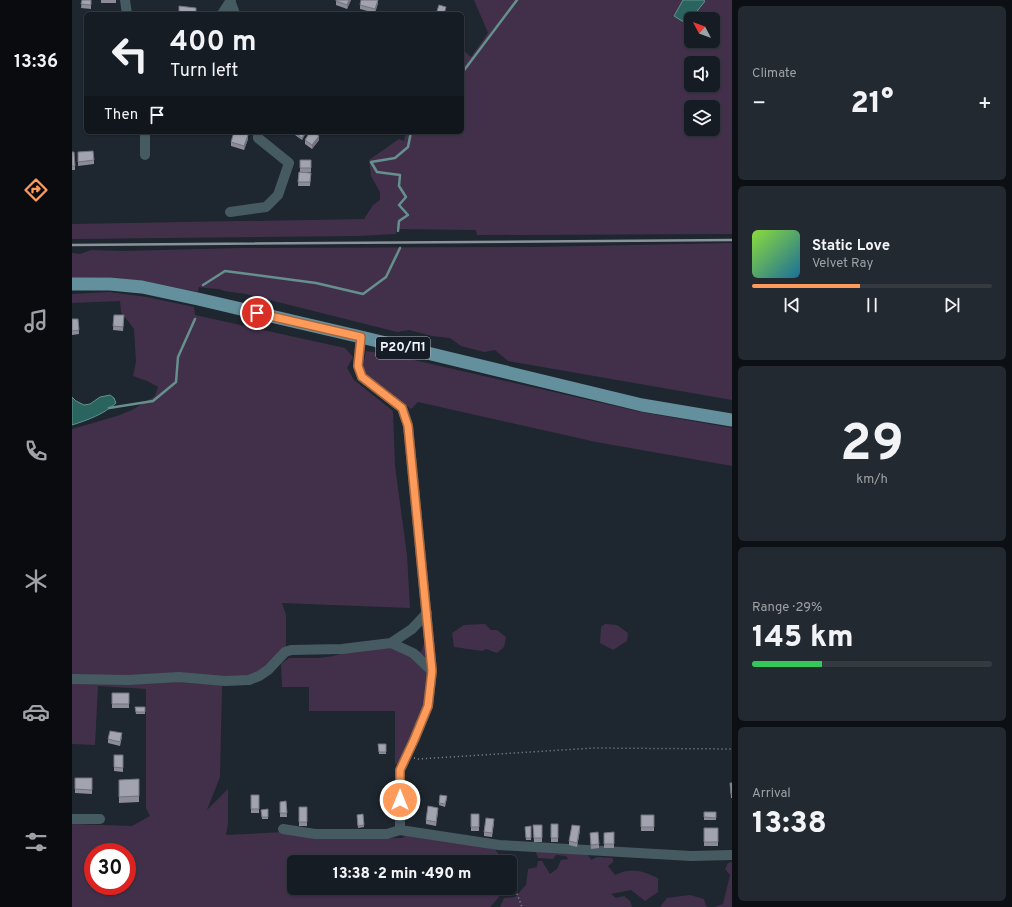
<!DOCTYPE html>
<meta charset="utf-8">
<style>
:root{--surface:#161c23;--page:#232930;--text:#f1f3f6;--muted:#9ea1a6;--line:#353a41;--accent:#ff9b5a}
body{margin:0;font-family:Overpass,sans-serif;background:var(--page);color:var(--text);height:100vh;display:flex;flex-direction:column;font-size:15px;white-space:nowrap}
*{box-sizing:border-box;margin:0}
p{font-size:13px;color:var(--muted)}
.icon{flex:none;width:22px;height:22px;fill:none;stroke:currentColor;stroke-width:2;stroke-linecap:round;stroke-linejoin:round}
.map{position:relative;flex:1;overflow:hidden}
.details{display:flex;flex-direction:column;gap:6px;padding:6px;background:#0c0f13;width:280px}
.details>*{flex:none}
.guide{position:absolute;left:12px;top:12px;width:380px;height:122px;border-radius:6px;box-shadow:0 1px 3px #0004,0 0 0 1px var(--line);background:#161c23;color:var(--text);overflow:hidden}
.needle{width:26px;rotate:311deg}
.buttons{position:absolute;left:612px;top:12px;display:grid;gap:8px}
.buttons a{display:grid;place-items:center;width:36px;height:36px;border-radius:6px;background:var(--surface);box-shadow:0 1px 3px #0004,0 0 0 1px var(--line);font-size:20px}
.speed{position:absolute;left:12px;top:843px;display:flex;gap:8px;font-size:20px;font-weight:700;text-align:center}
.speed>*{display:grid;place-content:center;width:52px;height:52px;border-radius:50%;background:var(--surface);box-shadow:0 1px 3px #0004,0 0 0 1px var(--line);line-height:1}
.speed .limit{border:6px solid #d22;background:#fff;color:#111}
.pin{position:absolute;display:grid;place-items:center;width:34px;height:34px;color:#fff;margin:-17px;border:2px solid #fff;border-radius:50%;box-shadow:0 1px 4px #0007}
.me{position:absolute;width:44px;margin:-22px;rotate:0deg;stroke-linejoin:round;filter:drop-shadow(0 0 3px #0008)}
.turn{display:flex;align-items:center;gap:14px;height:84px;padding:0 20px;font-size:18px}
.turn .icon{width:52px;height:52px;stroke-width:2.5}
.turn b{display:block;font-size:28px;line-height:34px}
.then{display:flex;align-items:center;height:38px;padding:0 20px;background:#0003;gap:8px;font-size:15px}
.big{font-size:30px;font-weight:800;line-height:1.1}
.details .card{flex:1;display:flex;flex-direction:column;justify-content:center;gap:6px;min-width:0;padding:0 14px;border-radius:6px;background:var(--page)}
.details .dial{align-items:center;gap:0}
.dial b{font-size:52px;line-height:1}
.song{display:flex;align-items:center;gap:12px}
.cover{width:48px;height:48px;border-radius:6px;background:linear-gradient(135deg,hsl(90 70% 55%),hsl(200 70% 35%))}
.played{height:4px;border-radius:2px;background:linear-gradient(90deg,var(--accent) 45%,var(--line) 45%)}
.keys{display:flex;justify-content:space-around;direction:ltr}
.heat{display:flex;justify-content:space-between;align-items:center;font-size:22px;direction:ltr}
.charge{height:6px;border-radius:3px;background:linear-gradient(90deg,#34c759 29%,var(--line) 0)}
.trip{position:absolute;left:215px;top:855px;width:230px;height:40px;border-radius:6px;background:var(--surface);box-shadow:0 1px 3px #0004,0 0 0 1px var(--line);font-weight:800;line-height:40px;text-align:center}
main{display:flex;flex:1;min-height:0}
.dock{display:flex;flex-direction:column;width:72px;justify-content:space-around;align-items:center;background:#090b0e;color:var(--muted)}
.dock .icon{width:28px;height:28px}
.dock .on{color:var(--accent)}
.dock b{font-size:18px;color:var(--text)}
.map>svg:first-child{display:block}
.green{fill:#42304a;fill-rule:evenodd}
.water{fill:#2a645e;stroke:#65908d}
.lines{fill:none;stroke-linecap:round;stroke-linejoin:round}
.stream{stroke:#65908d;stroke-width:2.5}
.path{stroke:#8a9198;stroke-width:1.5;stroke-dasharray:1 3;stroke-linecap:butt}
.minor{stroke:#465b61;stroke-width:10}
.major{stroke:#648f9d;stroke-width:13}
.rail{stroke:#8a9199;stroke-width:2.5}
.wall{fill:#8b8c98}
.shaded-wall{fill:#71727c}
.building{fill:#a2a3b1;stroke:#71727c}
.route-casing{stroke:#a6653a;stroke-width:10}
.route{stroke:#ff9b5a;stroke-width:7}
.labels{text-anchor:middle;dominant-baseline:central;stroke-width:4;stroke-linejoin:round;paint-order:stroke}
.shield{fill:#151c25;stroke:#aeb4bb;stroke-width:1}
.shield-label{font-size:13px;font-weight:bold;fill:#eff5fb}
</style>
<main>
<nav class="dock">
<b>13:36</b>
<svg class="icon on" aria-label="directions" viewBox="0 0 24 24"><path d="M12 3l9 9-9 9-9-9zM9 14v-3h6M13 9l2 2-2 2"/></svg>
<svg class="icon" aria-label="music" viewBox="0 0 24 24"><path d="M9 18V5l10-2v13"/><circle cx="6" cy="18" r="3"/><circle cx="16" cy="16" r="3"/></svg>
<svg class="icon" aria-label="phone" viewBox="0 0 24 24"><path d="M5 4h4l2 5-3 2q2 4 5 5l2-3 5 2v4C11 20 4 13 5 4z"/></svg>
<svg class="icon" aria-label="climate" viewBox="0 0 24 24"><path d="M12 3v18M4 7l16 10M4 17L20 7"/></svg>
<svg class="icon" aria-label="car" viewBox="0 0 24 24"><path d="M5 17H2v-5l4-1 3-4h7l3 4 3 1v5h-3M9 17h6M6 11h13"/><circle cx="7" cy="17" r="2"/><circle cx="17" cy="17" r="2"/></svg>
<svg class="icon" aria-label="filters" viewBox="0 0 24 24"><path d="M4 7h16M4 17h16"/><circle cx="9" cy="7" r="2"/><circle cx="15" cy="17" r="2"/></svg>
</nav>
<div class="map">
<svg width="660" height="907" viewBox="0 0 660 907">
<rect width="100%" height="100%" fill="#1e262f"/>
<path class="green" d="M402,0H660V234L405,235L404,230L324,229V234L286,236L0,239V224L292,219L301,205L308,200V192L299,176L297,160L327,139L332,141L334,132H390V49L399,57L416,33ZM619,19H641V41H619ZM619,63H641V85H619ZM619,107H641V129H619Z
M660,243V400L436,361L423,350L412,352L389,346L378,338L360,336L337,330L325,332L174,294L152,291L147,289L133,288L127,287L126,292L71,281L38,277L0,278V253L8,254L19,250L50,251L168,248L462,247Z
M37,292L75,297L122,307L123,315L273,348L281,357L275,368L282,380L321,411L323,466L335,555L338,608L210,603L214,615V650L202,661L177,677L107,675L99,672L100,679L150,685L148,777L135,810L156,789V824L154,835L212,832L243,839L330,838L335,835L421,846L427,855L423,862H222V888H425L427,897L418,907H0V824L60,826L78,816L74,808V689L26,686L23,745L0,744V429L45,416L60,410L83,396L86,387L75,381L61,376L64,362L62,329L49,312L48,301L0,303V294ZM21,852H55V886H21Z
M294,351L320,355L569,412L660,428V466L524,442L346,402L339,409L295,376L291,366Z
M413,624L419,630H425L434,637L432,647L425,653L414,649L410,651L382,647L380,633L392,625Z
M533,624L545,625L556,633L555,641L541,650L528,643L529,627Z
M354,639L357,677L353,705L328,764H323V711H237V687H210L209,664L217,658H247L261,656L279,651L327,642L349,652Z
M463,850L515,853L519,860L525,857L541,858V862L536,866L543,875C561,867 569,871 586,878V892L573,901L559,890L539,894L544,898L552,896L558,901L560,907H428L432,898L443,897L454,885L456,869L465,867L466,861H470L478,874L485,869L489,860L496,859L494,856L484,855L481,859L466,858Z
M660,862V907H643L651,904L658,875L653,869L656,863Z
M618,895L632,899L634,906L636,907H588L595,898Z"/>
<path class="water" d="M611,0H631L633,1L615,24L602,16Z
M38,395L42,398L44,403C32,414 16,420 0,425V397L4,401L12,405L18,404L28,397Z"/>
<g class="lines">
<path class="stream" d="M390,73L445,0
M326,231L327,221L336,215L327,205L334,197L327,186L328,175L305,172L299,162L323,158L336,147L339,132
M131,285L153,271L244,283L291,294L314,277L328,248
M37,408L81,401L104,382L106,357L123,319"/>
<path class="path" d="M342,758L346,759L522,748L660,749
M430,854L433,862
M438,875L450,907"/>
<path class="minor" d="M53,0L55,14
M158,0L163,14
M150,14L159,0
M73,132V155
M158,212L194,207L206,195L217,163L186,138V132
M289,337L286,366L290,377L330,408L336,425L360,671L356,706L342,740L328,770V830
M319,643L340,629L355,613
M0,679L56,680L107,677L153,681L177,680L187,676L196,670L213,652L219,650L270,649L319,643L341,653L360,671
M0,819H28
M211,829L243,834H315L328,830L427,845L619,856L660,855"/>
<path class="major" d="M0,284H38L70,287L126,299L289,337L570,405L660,420"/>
<path class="rail" d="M0,245L660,240"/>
</g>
<path class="wall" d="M10,0H19V9L9,8Z
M29,0H44V3H29Z
M264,0H279L275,9L264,5Z
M306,0V3L303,13L288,9V5Z
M234,132L230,140L223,135V133Z
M176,139L172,150L159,146V142Z
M233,140H247L240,149L233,144Z
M0,152L3,166V170H0Z
M6,152L22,160V164L6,166Z
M228,160L239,168V172H230L239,173L238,186H226L227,172H228Z
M42,315H52L51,331L41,330Z
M0,319H6L7,334L0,335Z
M40,693H57V708H40Z
M63,707H73V714H64Z
M50,737L48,746L36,743V739Z
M306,744H314V754H307Z
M42,755H51V772L42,771Z
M3,778H20V794L3,793Z
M67,779V802L47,803V780Z
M658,783H660V798H659Z
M179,795H187V813H179Z
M375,798L373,807L367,805V803Z
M214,801L215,817H208V802Z
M227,807H235V826H227Z
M196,809V819H190L189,810Z
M366,812L364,826L354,824V820Z
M632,812H644V820H632Z
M291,814L292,827L286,828L285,815Z
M399,814H407V831H399Z
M569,815H582V831H569Z
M422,823L420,837L412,836V832Z
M479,824H486V842H479Z
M461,825H470V842H462Z
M459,826V840H454L453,827Z
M632,828H646V846H632Z
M508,830L505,847L497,845V841Z
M542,832V848H532V833Z
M518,833L527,844V848L519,849Z"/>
<path class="shaded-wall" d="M277,0H279L275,9V5Z
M306,0V3L303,13V9Z
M233,132H234V133L230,140V138Z
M176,135V139L172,150V146Z
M247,136V140L240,149V145Z
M508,826V830L505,847V843Z"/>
<path class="building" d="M10,0H19V5L9,4Z
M264,0H277L275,5L264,1Z
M289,0H306L303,9L288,5Z
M367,5L374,7L372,14H364Z
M107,6L124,8V14H107Z
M162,132H167L176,135L172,146L159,142Z
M224,132H233L230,138L223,133Z
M238,132H241L247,136L240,145L233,140Z
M21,151L22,160L6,162V152Z
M0,152H2L3,166H0Z
M228,160H239V168H228Z
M227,172L239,173L238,182H226Z
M42,315H52L51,327L41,326Z
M0,319H6L7,330L0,331Z
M40,693H57V704H40Z
M63,707H73V712H64Z
M38,731L50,733L48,742L36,739Z
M306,744H314V752H307Z
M42,755H51V768L42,767Z
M3,778H20V790L3,789Z
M67,779V796L47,797V780Z
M658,783H660V794H659Z
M179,795H187V809H179Z
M368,795L375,796L373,804L367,803Z
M214,801L215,813H208V802Z
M356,806L366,808L364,822L354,820Z
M227,807H235V822H227Z
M196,809V817H190L189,810Z
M632,812H644V818L632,817Z
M291,814L292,825L286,826L285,815Z
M399,814H407V827H399Z
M569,815H582V827H569Z
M414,818L422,819L420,833L412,832Z
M479,824H486V838H479Z
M461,825H470V838H462Z
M500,825L508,826L505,843L497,841Z
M459,826V838H454L453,827Z
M632,828H646V842H632Z
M526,832L527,844L519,845L518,833Z
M542,832V844H532V833Z"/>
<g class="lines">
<defs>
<path id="route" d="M185,313L289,337L286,366L290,377L330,408L336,426L360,671L356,706L342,740L328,770V800"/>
</defs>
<use href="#route" class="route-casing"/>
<use href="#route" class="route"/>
</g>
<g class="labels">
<rect class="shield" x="304" y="337" width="54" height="22" rx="3"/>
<g class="shield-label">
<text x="331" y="348">Р20/П1</text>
</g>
</g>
</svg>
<div class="buttons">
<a><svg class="needle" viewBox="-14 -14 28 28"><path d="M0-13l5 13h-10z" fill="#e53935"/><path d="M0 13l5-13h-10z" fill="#9ea1a6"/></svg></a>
<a><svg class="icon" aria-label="sound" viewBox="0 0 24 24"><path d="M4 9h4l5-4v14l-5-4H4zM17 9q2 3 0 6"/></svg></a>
<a><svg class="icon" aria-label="layers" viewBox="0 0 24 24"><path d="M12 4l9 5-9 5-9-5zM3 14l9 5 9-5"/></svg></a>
</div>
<div class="speed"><div class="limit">30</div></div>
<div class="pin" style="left:185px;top:313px;background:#d93025"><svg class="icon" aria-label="arrive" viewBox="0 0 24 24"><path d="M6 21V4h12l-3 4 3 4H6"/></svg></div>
<svg class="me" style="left:328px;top:800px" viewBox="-20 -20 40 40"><circle r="17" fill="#ff9b5a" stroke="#fff" stroke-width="3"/><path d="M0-11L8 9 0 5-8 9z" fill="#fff"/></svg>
<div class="trip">13:38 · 2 min · 490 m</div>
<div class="guide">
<div class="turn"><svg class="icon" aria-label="left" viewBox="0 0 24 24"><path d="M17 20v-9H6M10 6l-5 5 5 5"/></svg><div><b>400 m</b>Turn left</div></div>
<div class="then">Then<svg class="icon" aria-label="arrive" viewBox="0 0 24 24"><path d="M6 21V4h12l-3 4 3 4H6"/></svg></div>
</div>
</div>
<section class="details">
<div class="card"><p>Climate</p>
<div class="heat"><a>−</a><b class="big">21°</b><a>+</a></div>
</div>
<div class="card">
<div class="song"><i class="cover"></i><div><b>Static Love</b><p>Velvet Ray</p></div></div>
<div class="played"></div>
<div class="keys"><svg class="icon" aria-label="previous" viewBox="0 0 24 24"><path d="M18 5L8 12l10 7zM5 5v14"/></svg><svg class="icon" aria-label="pause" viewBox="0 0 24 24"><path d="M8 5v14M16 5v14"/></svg><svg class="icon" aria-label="next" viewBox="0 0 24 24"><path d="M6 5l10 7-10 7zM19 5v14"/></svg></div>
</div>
<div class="card dial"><b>29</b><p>km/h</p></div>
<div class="card"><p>Range · 29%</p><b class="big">145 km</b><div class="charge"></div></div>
<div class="card"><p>Arrival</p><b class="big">13:38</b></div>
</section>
</main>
